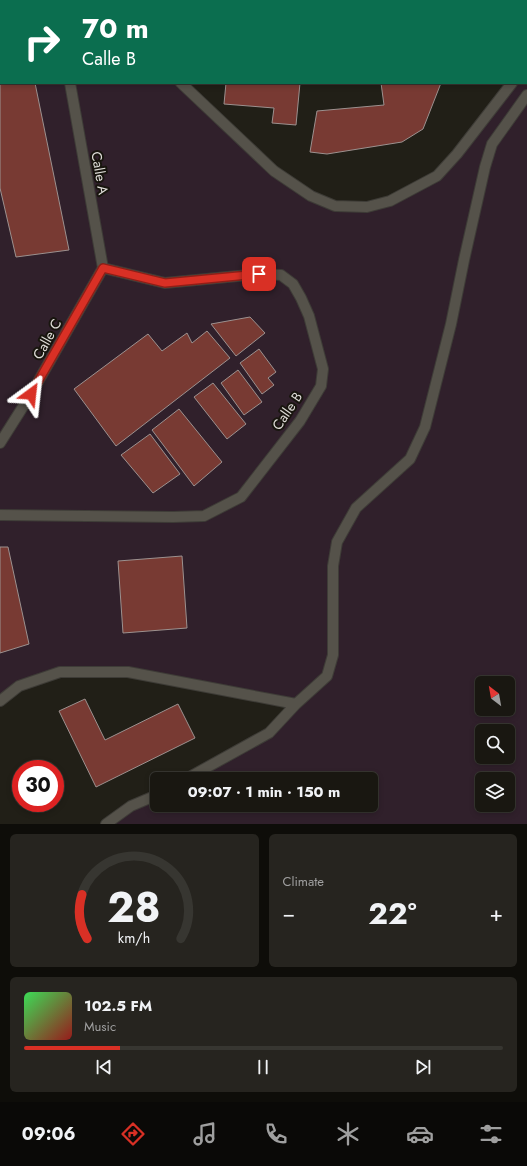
<!DOCTYPE html>
<meta charset="utf-8">
<style>
:root{--surface:#191711;--page:#26241f;--text:#f1f3f6;--muted:#9f9f9f;--line:#373631;--accent:#d93025}
body{margin:0;font-family:Jost,sans-serif;background:var(--page);color:var(--text);height:100vh;display:flex;flex-direction:column;font-size:15px;white-space:nowrap}
*{box-sizing:border-box;margin:0}
p{font-size:13px;color:var(--muted)}
.icon{flex:none;width:22px;height:22px;fill:none;stroke:currentColor;stroke-width:2;stroke-linecap:round;stroke-linejoin:round}
.map{position:relative;height:824px;overflow:hidden}
.drawer{display:flex;flex-direction:column;gap:10px;padding:10px;background:#0e0d09;flex:1}
.drawer>*{flex:none}
.banner{position:absolute;left:0px;top:0px;width:527px;height:84px;box-shadow:0 2px 6px #0003,0 0 0 1px var(--line);background:#0b6e4f;color:#fff;overflow:hidden}
.needle{width:26px;rotate:329deg}
.fabs{position:absolute;left:475px;top:676px;display:grid;gap:8px}
.fabs a{display:grid;place-items:center;width:40px;height:40px;border-radius:6px;background:var(--surface);box-shadow:0 2px 6px #0003,0 0 0 1px var(--line);font-size:20px}
.speed{position:absolute;left:12px;top:760px;display:flex;gap:8px;font-size:20px;font-weight:700;text-align:center}
.speed>*{display:grid;place-content:center;width:52px;height:52px;border-radius:50%;background:var(--surface);box-shadow:0 2px 6px #0003,0 0 0 1px var(--line);line-height:1}
.speed .limit{border:6px solid #d22;background:#fff;color:#111}
.pin{position:absolute;display:grid;place-items:center;width:34px;height:34px;color:#fff;margin:-17px;border-radius:8px;box-shadow:0 2px 6px #0006}
.me{position:absolute;width:44px;margin:-22px;rotate:30deg;stroke-linejoin:round;filter:drop-shadow(0 0 3px #0008)}
.turn{display:flex;align-items:center;gap:14px;height:84px;padding:0 16px;font-size:18px}
.turn .icon{width:52px;height:52px;stroke-width:2.5}
.turn b{display:block;font-size:28px;line-height:34px}
.big{font-size:30px;font-weight:700;line-height:1.1}
.drawer .tile{flex:1;display:flex;flex-direction:column;justify-content:center;gap:6px;min-width:0;padding:0 14px;border-radius:6px;background:var(--page)}
.drawer .dial{align-items:center;gap:0}
.dial svg{height:104px;overflow:visible;fill:none;stroke:var(--line);stroke-width:7;stroke-linecap:round;text-anchor:middle}
.dial text{fill:var(--text);stroke:none}
.song{display:flex;align-items:center;gap:12px}
.cover{width:48px;height:48px;border-radius:6px;background:linear-gradient(135deg,hsl(130 70% 55%),hsl(0 70% 35%))}
.played{height:4px;border-radius:2px;background:linear-gradient(90deg,var(--accent) 20%,var(--line) 20%)}
.keys{display:flex;justify-content:space-around;direction:ltr}
.heat{display:flex;justify-content:space-between;align-items:center;font-size:22px;direction:ltr}
.drawer .tiles{flex:1;display:grid;gap:10px;grid-template-columns:1fr 1fr}
.tile:last-child{grid-column:span 2}
.trip{position:absolute;left:150px;top:772px;width:228px;height:40px;border-radius:6px;background:var(--surface);box-shadow:0 2px 6px #0003,0 0 0 1px var(--line);font-weight:700;line-height:40px;text-align:center}
.tab-bar{display:flex;height:64px;justify-content:space-around;align-items:center;background:#0a0907;color:var(--muted)}
.tab-bar .icon{width:28px;height:28px}
.tab-bar .selected{color:var(--accent)}
.tab-bar b{font-size:18px;color:var(--text)}
.map>svg:first-child{display:block}
.industrial{fill:#30202b;fill-rule:evenodd}
.building{fill:#783a33;stroke:#9c918f}
.lines{fill:none;stroke-linecap:round;stroke-linejoin:round}
.minor-casing{stroke:#3e3c37;stroke-width:12}
.minor{stroke:#55524a;stroke-width:10}
.route-casing{stroke:#8d1f18;stroke-width:10}
.route{stroke:#d93025;stroke-width:7}
.labels{text-anchor:middle;dominant-baseline:central;stroke-width:4;stroke-linejoin:round;paint-order:stroke}
.street-label{font-size:14px;fill:#dedcd7;stroke:#18150e}
</style>
<div class="map">
<svg width="527" height="824" viewBox="0 0 527 824">
<rect width="100%" height="100%" fill="#211f17"/>
<path class="industrial" d="M0,0H95L96,1H1V83H181L274,171L335,206L367,207L437,176L512,83H526V65L527,63V824H106L157,795V805H371V779H186L269,733L295,705L128,672H60L19,686L0,701ZM482,683H508V709H482ZM482,731H508V757H482ZM482,779H508V805H482Z"/>
<path class="building" d="M0,0L3,1H1V83H35L69,250L16,257L0,188Z
M177,0H250L249,1H176Z
M226,83H300L296,125L272,123L274,108L224,104Z
M381,83H441L423,129L402,142L327,154L310,152L317,111L384,105Z
M250,317L265,333L236,356L211,324Z
M207,331L230,358L116,446L74,389L148,334L162,351L187,333L192,343Z
M259,349L276,372L268,378L274,385L262,394L240,363Z
M238,370L262,402L244,415L221,383Z
M213,383L246,424L227,439L194,397Z
M179,409L222,462L194,486L152,430Z
M150,434L180,474L153,493L121,455Z
M0,547H8L29,644L0,653Z
M182,556L187,628L123,633L118,561Z
M85,699L105,740L178,704L195,738L96,787L59,711Z"/>
<g class="lines">
<defs>
<path id="minor" d="M41,0V1
M95,0L96,1
M139,1L140,0
M526,65L527,63
M70,83L103,268
M181,83L274,171L311,196L335,206L367,207L390,201L437,176L457,154L512,83
M0,443L31,394L103,268
M0,515L173,517L204,516L241,497L300,421L321,386L323,369L309,316L301,298L293,284L281,275L259,274L165,283L103,268
M0,701L19,686L60,672H128L296,704
M186,779L269,733L296,704L327,676L333,655V566L337,542L356,508L410,459L425,427L451,324L464,260L485,167L492,144L527,95
M106,824L131,806L157,795"/>
</defs>
<use href="#minor" class="minor-casing"/>
<use href="#minor" class="minor"/>
</g>
<g class="lines">
<defs>
<path id="route" d="M31,394L103,268L165,283L259,274"/>
</defs>
<use href="#route" class="route-casing"/>
<use href="#route" class="route"/>
</g>
<g class="labels">
<g class="street-label">
<text transform="translate(100 173) rotate(80)">Calle A</text>
<text transform="translate(47 339) rotate(-61)">Calle C</text>
<text transform="translate(287 411) rotate(-56)">Calle B</text>
</g>
</g>
</svg>
<div class="fabs">
<a><svg class="needle" viewBox="-14 -14 28 28"><path d="M0-13l5 13h-10z" fill="#e53935"/><path d="M0 13l5-13h-10z" fill="#9f9f9f"/></svg></a>
<a><svg class="icon" aria-label="search" viewBox="0 0 24 24"><circle cx="10" cy="10" r="6"/><path d="M15 15l6 6"/></svg></a>
<a><svg class="icon" aria-label="layers" viewBox="0 0 24 24"><path d="M12 4l9 5-9 5-9-5zM3 14l9 5 9-5"/></svg></a>
</div>
<div class="speed"><div class="limit">30</div></div>
<div class="pin" style="left:259px;top:274px;background:#d93025"><svg class="icon" aria-label="arrive" viewBox="0 0 24 24"><path d="M6 21V4h12l-3 4 3 4H6"/></svg></div>
<svg class="me" style="left:31px;top:394px" viewBox="-20 -20 40 40"><path d="M0-17L14 15 0 8-14 15z" fill="#d93025" stroke="#fff" stroke-width="4"/></svg>
<div class="trip">09:07 · 1 min · 150 m</div>
<div class="banner">
<div class="turn"><svg class="icon" aria-label="right" viewBox="0 0 24 24"><path d="M7 20v-9h11M14 6l5 5-5 5"/></svg><div><b>70 m</b>Calle B</div></div>
</div>
</div>
<section class="drawer">
<div class="tiles">
<div class="tile dial"><svg viewBox="0 0 100 80">
<path d="M14 69A42 42 0 1 1 86 69"/>
<path d="M14 69A42 42 0 0 1 10 35" stroke="#d93025"/>
<text x="50" y="56" font-size="32" font-weight="700">28</text>
<text x="50" y="72" font-size="11">km/h</text>
</svg></div>
<div class="tile"><p>Climate</p>
<div class="heat"><a>−</a><b class="big">22°</b><a>+</a></div>
</div>
<div class="tile">
<div class="song"><i class="cover"></i><div><b>102.5 FM</b><p>Music</p></div></div>
<div class="played"></div>
<div class="keys"><svg class="icon" aria-label="previous" viewBox="0 0 24 24"><path d="M18 5L8 12l10 7zM5 5v14"/></svg><svg class="icon" aria-label="pause" viewBox="0 0 24 24"><path d="M8 5v14M16 5v14"/></svg><svg class="icon" aria-label="next" viewBox="0 0 24 24"><path d="M6 5l10 7-10 7zM19 5v14"/></svg></div>
</div>
</div>
</section>
<nav class="tab-bar">
<b>09:06</b>
<svg class="icon selected" aria-label="directions" viewBox="0 0 24 24"><path d="M12 3l9 9-9 9-9-9zM9 14v-3h6M13 9l2 2-2 2"/></svg>
<svg class="icon" aria-label="music" viewBox="0 0 24 24"><path d="M9 18V5l10-2v13"/><circle cx="6" cy="18" r="3"/><circle cx="16" cy="16" r="3"/></svg>
<svg class="icon" aria-label="phone" viewBox="0 0 24 24"><path d="M5 4h4l2 5-3 2q2 4 5 5l2-3 5 2v4C11 20 4 13 5 4z"/></svg>
<svg class="icon" aria-label="climate" viewBox="0 0 24 24"><path d="M12 3v18M4 7l16 10M4 17L20 7"/></svg>
<svg class="icon" aria-label="car" viewBox="0 0 24 24"><path d="M5 17H2v-5l4-1 3-4h7l3 4 3 1v5h-3M9 17h6M6 11h13"/><circle cx="7" cy="17" r="2"/><circle cx="17" cy="17" r="2"/></svg>
<svg class="icon" aria-label="filters" viewBox="0 0 24 24"><path d="M4 7h16M4 17h16"/><circle cx="9" cy="7" r="2"/><circle cx="15" cy="17" r="2"/></svg>
</nav>
